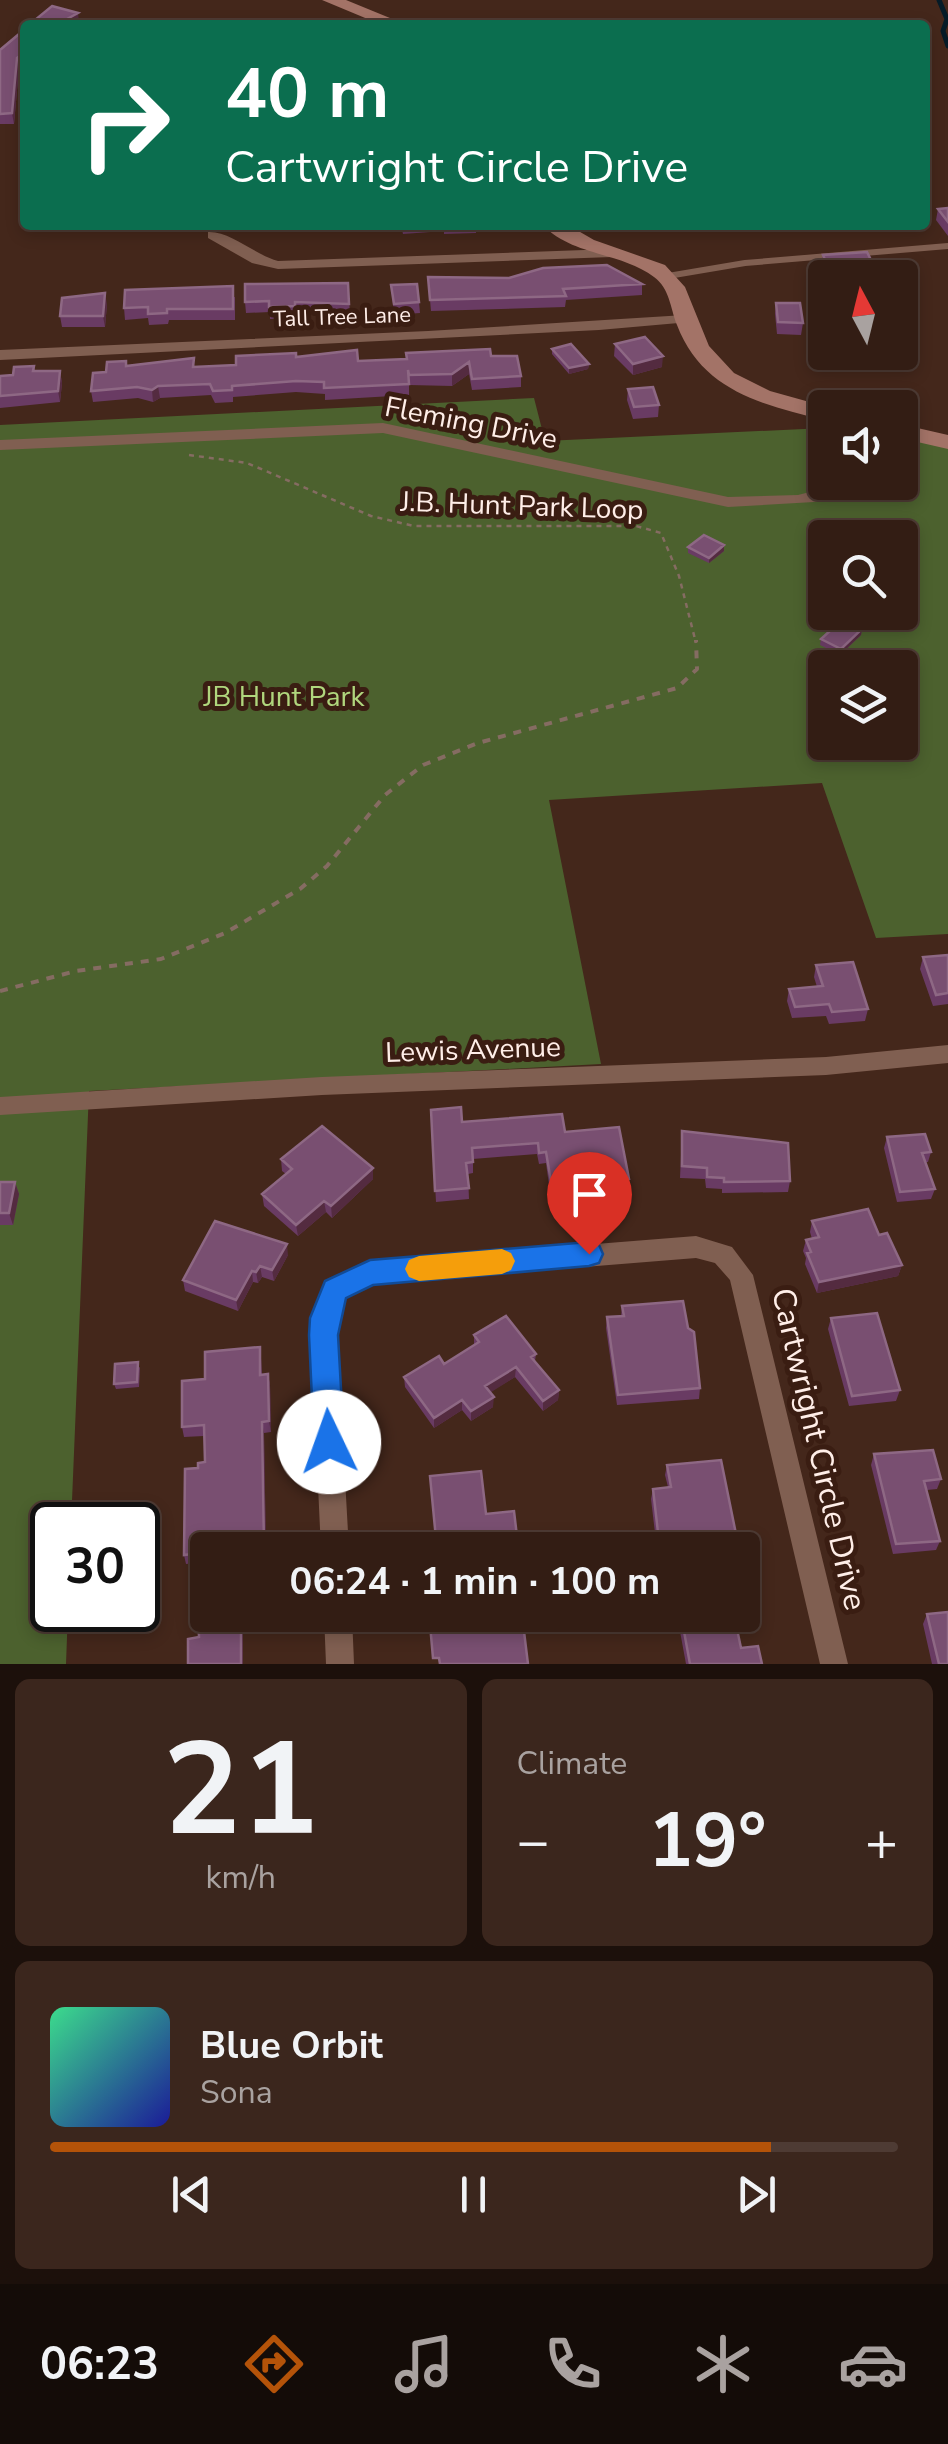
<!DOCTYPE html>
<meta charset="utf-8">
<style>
:root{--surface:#331d14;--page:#3b261d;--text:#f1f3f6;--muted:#a9a2a0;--line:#4e3b34;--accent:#b45309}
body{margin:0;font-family:"Nunito Sans",sans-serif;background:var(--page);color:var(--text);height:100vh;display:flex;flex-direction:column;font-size:38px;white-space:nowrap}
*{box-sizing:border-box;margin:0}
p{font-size:32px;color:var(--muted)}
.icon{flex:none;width:55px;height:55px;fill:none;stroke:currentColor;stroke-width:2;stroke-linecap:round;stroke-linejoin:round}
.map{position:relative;height:1664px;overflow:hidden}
.panel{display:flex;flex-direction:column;gap:15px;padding:15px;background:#1c100b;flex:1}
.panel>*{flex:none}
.hud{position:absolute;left:20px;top:20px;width:910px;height:210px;border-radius:10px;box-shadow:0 5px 15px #0003,0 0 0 2px var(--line);background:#0b6e4f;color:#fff;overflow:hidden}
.needle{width:65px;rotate:353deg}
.fabs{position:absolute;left:808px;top:260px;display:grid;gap:20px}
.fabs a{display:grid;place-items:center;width:110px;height:110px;border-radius:10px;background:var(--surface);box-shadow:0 5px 15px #0003,0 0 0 2px var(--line);font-size:50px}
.speed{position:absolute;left:30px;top:1502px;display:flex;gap:20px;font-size:50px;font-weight:700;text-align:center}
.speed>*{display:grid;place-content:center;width:130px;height:130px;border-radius:50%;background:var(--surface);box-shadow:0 5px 15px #0003,0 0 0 2px var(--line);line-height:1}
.speed .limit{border:5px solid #111;border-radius:15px;background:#fff;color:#111}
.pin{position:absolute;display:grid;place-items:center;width:85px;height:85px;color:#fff;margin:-102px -42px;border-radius:50% 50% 50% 0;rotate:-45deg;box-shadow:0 0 10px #0007}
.pin .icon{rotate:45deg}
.me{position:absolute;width:110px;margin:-55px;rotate:357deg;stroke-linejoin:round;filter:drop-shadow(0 0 8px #0008)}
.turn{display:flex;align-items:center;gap:35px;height:210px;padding:0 40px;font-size:45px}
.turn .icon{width:130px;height:130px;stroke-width:2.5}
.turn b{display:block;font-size:70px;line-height:85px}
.big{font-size:75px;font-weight:700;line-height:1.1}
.panel .tile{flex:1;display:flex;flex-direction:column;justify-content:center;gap:15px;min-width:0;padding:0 35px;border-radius:15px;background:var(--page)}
.panel .dial{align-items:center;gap:0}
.dial b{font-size:130px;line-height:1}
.song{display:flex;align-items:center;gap:30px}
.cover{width:120px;height:120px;border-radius:15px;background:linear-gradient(135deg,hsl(150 70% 55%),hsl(240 70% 35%))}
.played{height:10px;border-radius:5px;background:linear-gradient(90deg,var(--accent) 85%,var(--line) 85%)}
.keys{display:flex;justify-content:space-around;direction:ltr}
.heat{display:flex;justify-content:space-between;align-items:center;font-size:55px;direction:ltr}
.panel .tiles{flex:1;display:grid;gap:15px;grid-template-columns:1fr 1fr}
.tile:last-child{grid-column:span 2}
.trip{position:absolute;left:190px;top:1532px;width:570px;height:100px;border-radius:10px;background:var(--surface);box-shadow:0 5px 15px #0003,0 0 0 2px var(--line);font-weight:700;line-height:100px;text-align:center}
.tab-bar{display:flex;height:160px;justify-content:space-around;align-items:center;background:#140c08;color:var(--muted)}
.tab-bar .icon{width:70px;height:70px}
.tab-bar .on{color:var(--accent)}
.tab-bar b{font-size:45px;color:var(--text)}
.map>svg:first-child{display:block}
.green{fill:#4c612e;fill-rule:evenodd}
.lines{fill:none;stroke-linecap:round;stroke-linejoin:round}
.stream{stroke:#051b27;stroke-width:5}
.path-far1{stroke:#856c62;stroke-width:2.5;stroke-dasharray:5 5;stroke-linecap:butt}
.path{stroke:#856c62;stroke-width:4;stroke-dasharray:8 8;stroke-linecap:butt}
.lane{stroke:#805f51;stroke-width:6}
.street{fill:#805f51;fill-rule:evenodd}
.secondary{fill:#a37367;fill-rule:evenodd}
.wall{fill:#693b63}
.shaded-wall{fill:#542b40}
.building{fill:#794f71;stroke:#8e6884;stroke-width:2.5}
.route{fill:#1a73e8;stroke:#114b97;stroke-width:2.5}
.slow{fill:#f59e0b}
.labels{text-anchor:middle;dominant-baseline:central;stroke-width:10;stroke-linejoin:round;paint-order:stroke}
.far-street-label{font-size:22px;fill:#ffeee8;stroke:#3a1d12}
.street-label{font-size:28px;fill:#ffeee8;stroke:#3a1d12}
.park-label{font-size:28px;fill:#b0d67d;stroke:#3a1d12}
.near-street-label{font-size:32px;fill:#ffeee8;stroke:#3a1d12}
</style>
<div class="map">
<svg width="948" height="1664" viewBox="0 0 948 1664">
<rect width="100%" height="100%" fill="#44271b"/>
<path class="green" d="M534,398L545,441L825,428V482H900V431L948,442V934L876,938L822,783L549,800L601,1064L89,1091L71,1525H52V1610H68L66,1664H0V425ZM825,538H900V612H825ZM825,668H900V742H825Z"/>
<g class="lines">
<path class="stream" d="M939,0L947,19L943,31L948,46"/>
<path class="path-far1" d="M189,455L247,463L371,516L414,526H636L661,533L679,576L696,643"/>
<path class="path" d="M0,991L76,971L161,959L225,933L300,889L327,866L385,795L423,765L478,743L677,688L697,669L696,640"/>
<path class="lane" d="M668,276L745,263L948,246"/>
<path class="street" d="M208,232C231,231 255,255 278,261L612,249L619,253L612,257L278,269L252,263L208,238Z
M685,315L690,316V322L599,330L0,360V350L428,331Z
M383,423L728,497L798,495L849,482H873L854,492L814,502L728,507L383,433L0,450V440Z
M911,428L919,433L906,450L900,452V436Z
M948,1045V1063L826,1075L322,1095L0,1115V1097L322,1077L826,1057Z
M696,1236L732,1247L753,1275L848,1664H820L730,1280L715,1263L696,1258L373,1284L344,1298L337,1335L349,1550H321L311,1335L315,1307L326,1282L370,1262Z
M324,1615H352L354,1664H326Z"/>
<path class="secondary" d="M322,0H346L407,25H382Z
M543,225H568L594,240L665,265L685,287L709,346L734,373L770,391L831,408H825V420C763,405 702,391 677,325C670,307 670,289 654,277C621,252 572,256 543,225Z
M900,424L948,435V449L900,438Z"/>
</g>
<path class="wall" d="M25,29V63L19,68L14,124H0V50Z
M948,208V236L936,220L938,209Z
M401,225H476V233L444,234V231L403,234Z
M823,255L880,278H825V309H818L808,286L810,277L826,276L821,264Z
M428,277L642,284V295L566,300L565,307L431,311Z
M348,283L350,315L296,313V317L270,319V312L246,313L245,302Z
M391,285L419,302L420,313L394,315Z
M235,297V320H169L168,324L149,325L148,318L125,320L124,308Z
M776,303L803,323L801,335L777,334L775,314Z
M107,304L105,327H62L60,316Z
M615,344L662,367L633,375L614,356Z
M552,349L589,364L588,369L569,374L552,354Z
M491,356L521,376V387L472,390L469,374L452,386L409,385V395L325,400V394L296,392L233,397V402L215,403L211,395L160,398L153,402L138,398L93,402L91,391L127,366L195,367L236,365L296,357L358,361Z
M34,366L35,371H60L62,383L60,402L0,408V376L13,375Z
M628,389L659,405L658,417L633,419L627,400Z
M688,547L724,551L709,563L688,553Z
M862,629L861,635L840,655L820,645L821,639Z
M948,955V1004L933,1006L920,969L923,957Z
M816,965L868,1009L865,1021L829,1024L826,1016L792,1018L787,1001L789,989L817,987L814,977Z
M431,1110L462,1122L565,1132L629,1179L628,1190L551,1200L546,1163L539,1164L537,1154L473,1159V1173L468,1174L469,1199L436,1202Z
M682,1131L790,1181L788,1192L722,1193V1189L706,1188L705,1179L680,1178Z
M887,1137L931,1152L928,1162H926L935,1189L931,1199L897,1202L884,1148Z
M281,1159L373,1179L332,1218L326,1212L298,1236L264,1206L262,1194L286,1174L282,1171Z
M0,1182H15L19,1194L13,1225H0Z
M812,1221L879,1235L902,1265L898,1276L817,1293L805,1264L806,1258L803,1251L806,1240L812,1239L810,1232Z
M288,1255L274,1281L262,1277L258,1283L253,1282L238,1311L185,1291L183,1280Z
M622,1306L700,1388L699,1399L617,1405L606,1328L607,1317L621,1316Z
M831,1318L900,1390L896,1401L849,1406L828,1329Z
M474,1335L536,1354L535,1361L559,1390L558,1400L543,1411L515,1377L490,1392L493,1407L471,1421L462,1410L434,1428L405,1387L404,1377L444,1364L474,1346Z
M261,1358L262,1375L268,1374L270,1385L271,1432L264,1433L266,1550H208V1562L186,1564L184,1555L198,1468L205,1462L204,1436L184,1437L182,1427L205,1379Z
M140,1367L139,1387L116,1389L114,1384Z
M874,1454L941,1479L937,1489L927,1490L940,1541L936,1550L893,1554L871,1465Z
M667,1465L738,1544L737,1550H657L651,1499L653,1489L668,1487L665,1475Z
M486,1514L518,1545V1550H421L436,1539Z
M927,1614L948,1664H932L923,1624Z
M677,1615H734L741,1648L762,1664H686Z"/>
<path class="shaded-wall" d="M78,13L79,22L75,25H56Z
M25,52V63L19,68L14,124L12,113L17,58Z
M105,293L107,304L105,327L103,316Z
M663,356L662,367L633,375V364Z
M469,362V374L452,386V374Z
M589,364L588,369L569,374V368Z
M60,371L62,383L60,402L58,391Z
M158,386L160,398L153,402L152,390Z
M724,545V551L709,563V558Z
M862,629L861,635L840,655L841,649Z
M373,1168V1179L332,1218L331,1206Z
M15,1182L19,1194L13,1225L9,1213Z
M324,1201L326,1212L298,1236L296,1225Z
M287,1244L288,1255L274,1281L272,1270Z
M902,1265L898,1276L817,1293L819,1282Z
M260,1266L262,1277L258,1283L256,1272Z
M252,1271L253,1282L238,1311L236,1300Z
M516,1367L515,1377L485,1396V1386Z
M268,1374L270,1385L271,1432L269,1421Z
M559,1390L558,1400L543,1411V1401Z
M494,1397L493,1407L471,1421V1411Z
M462,1400V1410L434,1428V1418Z
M262,1422L264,1433L266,1550L264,1547Z
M241,1615H243V1664H241Z"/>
<path class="building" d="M52,6L78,13L56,25H29Z
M25,29V52L17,58L12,113L0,114V50Z
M948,208V222L938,209Z
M867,252L880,278H825V300H820L810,277L832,276L823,255Z
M607,265L642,284L563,289L566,296L430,300L428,277L509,278L543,268Z
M348,283L349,304L295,302V306L269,307V301L245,302V284Z
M417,284L419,302L394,304L391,285Z
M233,286V309H167V313L148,314V307L124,308L125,290Z
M105,293L103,316H60L62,298Z
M776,303H800L803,323L778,322Z
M645,337L663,356L633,364L615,344Z
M571,344L589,364L569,368L552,349Z
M490,349L491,356H517L521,376L472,379L469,362L452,374L409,375L408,370L409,384L324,388V382L296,381L232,386V390L213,391L210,384L158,386L152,390L137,387L91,391L93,373L106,372L107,362L126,361V366L194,358L193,367L236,365V356L296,353V357L357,350L358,361L407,359L406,353Z
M34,366L33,371H60L58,391L0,396V376L13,375L14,367Z
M653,387L659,405L634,407L628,389Z
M704,535L724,545L709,558L688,547Z
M842,620L862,629L841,649L821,639Z
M948,955V993L936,995L923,957Z
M853,962L868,1009L832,1012L829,1004L795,1007L789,989L823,986L816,965Z
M461,1107L462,1122L562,1114L565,1132L619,1127L629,1179L552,1188L546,1152L539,1153L538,1143L472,1148L473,1162L466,1163L469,1188L435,1191L431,1110Z
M322,1126L373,1168L331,1206L324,1201L296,1225L262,1194L292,1169L281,1159Z
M682,1131L788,1143L790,1181L724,1182V1178L707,1177V1168L682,1166Z
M925,1134L931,1152L922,1153L935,1189L900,1192L887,1137Z
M0,1182H15L9,1213H0Z
M868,1209L879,1235L887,1233L902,1265L819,1282L807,1253L811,1252L806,1240L819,1237L812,1221Z
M215,1221L287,1244L272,1270L260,1266L256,1272L252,1271L236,1300L183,1280Z
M683,1301L688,1328L694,1332L700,1388L618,1395L607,1317L624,1316L622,1306Z
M877,1313L900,1390L852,1396L831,1318Z
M506,1316L536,1354L531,1357L559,1390L543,1401L516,1367L485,1386L494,1397L471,1411L462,1400L434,1418L404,1377L439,1356L444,1364L479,1342L474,1335Z
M260,1347V1375L268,1374L269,1421L262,1422L264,1547L231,1550H208V1552L184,1555L185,1469L198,1468V1463L205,1462L204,1425L182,1427V1381L205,1379V1352Z
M138,1362L137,1382L114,1384L115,1364Z
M933,1450L941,1479L924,1481L940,1541L896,1544L874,1454Z
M721,1460L738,1544L677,1550H660L653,1489L671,1487L667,1465Z
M481,1471L486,1514L514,1511L518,1545L490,1548V1550H421V1541L436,1539L430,1476Z
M614,1539L615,1550H562V1548L596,1546V1541Z
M208,1603V1615H241V1664H188V1639L199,1637L198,1604Z
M948,1612V1664H939L927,1614Z
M509,1615H522L528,1664H440L439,1658H433L430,1624Z
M681,1615H734L741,1648L758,1646L762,1664H690Z"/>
<path class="route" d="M589,1242L599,1245L603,1254L599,1263L589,1266L373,1285L346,1298L338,1335L344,1442L340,1453L329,1457L318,1453L314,1442L309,1335L310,1318L325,1281L370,1260Z"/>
<path class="slow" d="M502,1249L511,1253L515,1261L511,1270L502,1274L419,1281L409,1277L405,1269L409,1260L419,1256Z"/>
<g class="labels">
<g class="far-street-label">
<text transform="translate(342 317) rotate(-2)">Tall Tree Lane</text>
</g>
<g class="street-label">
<text transform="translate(471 423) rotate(11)">Fleming Drive</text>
<text transform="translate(522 506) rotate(2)">J.B. Hunt Park Loop</text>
<text transform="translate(473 1050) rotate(-2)">Lewis Avenue</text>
</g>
<g class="park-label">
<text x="284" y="697">JB Hunt Park</text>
</g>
<g class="near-street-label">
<text transform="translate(819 1449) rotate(77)">Cartwright Circle Drive</text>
</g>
</g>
</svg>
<div class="fabs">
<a><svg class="needle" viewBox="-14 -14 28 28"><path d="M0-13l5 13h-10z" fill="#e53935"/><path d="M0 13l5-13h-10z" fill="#a9a2a0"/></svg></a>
<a><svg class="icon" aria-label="sound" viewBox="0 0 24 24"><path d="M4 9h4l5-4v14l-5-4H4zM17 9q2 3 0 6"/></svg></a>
<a><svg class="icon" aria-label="search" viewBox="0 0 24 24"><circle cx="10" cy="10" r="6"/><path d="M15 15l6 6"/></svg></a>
<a><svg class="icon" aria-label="layers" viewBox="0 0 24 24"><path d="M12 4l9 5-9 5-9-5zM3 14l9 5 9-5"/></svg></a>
</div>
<div class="speed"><div class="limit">30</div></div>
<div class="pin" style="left:589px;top:1254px;background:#d93025"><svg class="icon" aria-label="arrive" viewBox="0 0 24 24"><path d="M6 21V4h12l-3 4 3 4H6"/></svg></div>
<svg class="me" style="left:329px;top:1442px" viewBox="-20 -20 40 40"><circle r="19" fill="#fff"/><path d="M0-13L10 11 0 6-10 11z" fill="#1a73e8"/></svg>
<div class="trip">06:24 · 1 min · 100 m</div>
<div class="hud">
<div class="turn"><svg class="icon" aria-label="right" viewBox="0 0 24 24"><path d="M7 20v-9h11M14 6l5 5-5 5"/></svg><div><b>40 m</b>Cartwright Circle Drive</div></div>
</div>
</div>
<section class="panel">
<div class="tiles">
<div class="tile dial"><b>21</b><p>km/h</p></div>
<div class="tile"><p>Climate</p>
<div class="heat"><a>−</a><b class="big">19°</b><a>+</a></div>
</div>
<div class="tile">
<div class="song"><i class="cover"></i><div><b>Blue Orbit</b><p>Sona</p></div></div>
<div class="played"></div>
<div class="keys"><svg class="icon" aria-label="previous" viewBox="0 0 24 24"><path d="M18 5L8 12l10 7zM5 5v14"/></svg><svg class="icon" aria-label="pause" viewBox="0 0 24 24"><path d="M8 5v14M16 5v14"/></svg><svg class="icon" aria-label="next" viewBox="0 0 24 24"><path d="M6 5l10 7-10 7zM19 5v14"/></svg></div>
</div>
</div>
</section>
<nav class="tab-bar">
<b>06:23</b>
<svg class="icon on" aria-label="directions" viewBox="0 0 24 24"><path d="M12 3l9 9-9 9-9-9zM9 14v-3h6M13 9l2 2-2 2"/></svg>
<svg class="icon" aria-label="music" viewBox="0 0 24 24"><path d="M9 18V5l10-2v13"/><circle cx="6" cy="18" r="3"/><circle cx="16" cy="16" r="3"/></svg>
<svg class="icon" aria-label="phone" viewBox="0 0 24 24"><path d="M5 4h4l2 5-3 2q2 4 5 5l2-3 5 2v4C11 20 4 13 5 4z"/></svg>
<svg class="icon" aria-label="climate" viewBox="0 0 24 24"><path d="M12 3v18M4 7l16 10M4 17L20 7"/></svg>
<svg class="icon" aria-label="car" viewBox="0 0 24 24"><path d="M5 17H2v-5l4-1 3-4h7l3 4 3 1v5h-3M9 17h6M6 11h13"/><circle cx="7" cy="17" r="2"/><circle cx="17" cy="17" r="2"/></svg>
</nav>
